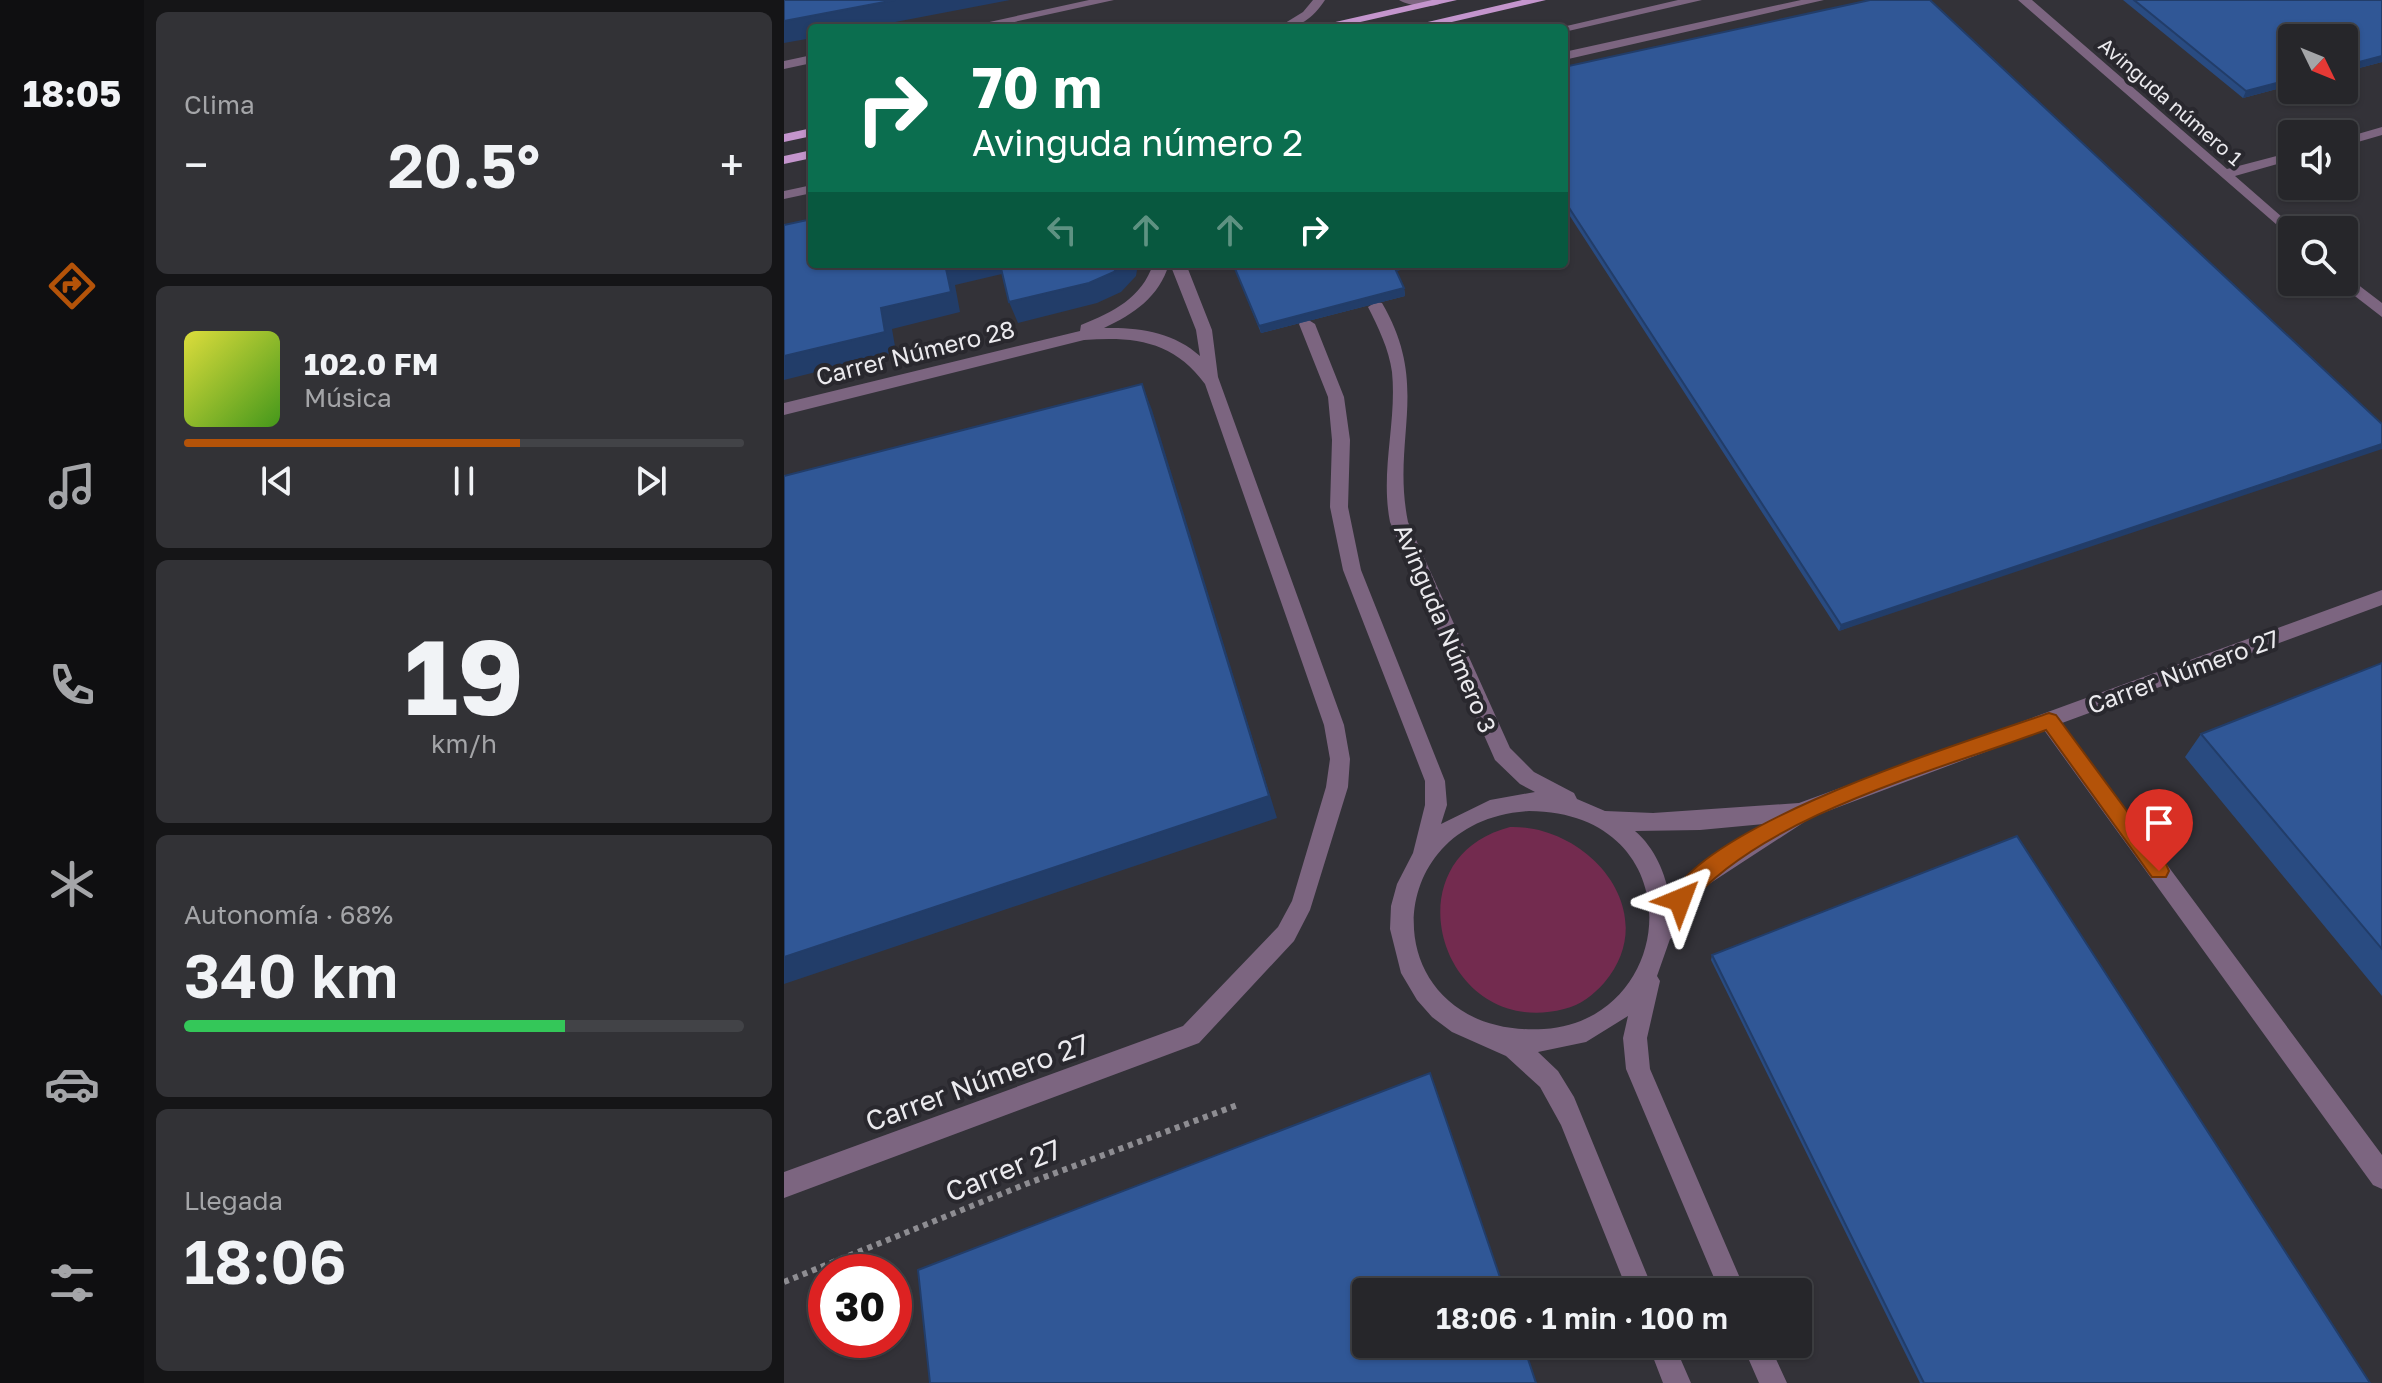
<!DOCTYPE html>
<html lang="es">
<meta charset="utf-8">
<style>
:root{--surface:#26262a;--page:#323236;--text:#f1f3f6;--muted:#a4a5a8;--line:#424347;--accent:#b45309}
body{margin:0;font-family:"Golos Text",sans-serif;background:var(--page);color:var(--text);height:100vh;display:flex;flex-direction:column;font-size:30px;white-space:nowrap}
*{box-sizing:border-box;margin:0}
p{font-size:26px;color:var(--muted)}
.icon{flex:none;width:44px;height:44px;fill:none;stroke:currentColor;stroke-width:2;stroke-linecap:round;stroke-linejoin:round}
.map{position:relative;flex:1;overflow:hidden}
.details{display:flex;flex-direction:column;gap:12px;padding:12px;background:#151517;width:640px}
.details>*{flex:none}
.hud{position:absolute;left:24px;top:24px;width:760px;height:244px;border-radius:8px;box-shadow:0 2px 6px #0004,0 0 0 2px var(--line);background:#0b6e4f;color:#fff;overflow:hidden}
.needle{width:52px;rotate:133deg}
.buttons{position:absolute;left:1494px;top:24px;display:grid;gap:16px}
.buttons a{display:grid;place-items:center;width:80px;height:80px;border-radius:8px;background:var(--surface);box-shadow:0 2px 6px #0004,0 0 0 2px var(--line);font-size:40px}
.speed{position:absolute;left:24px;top:1254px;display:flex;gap:16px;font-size:40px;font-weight:700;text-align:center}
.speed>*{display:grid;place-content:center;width:104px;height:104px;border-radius:50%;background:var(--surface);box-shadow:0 2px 6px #0004,0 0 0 2px var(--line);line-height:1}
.speed .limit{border:12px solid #d22;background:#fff;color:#111}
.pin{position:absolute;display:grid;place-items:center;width:68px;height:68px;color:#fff;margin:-82px -34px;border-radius:50% 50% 50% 0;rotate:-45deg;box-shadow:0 0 8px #0007}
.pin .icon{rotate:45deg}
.me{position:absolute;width:88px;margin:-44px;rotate:44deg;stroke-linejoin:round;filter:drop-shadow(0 0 6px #0008)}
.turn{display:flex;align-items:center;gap:28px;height:168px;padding:0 32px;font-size:36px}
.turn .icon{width:104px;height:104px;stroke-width:2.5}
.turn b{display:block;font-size:56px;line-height:68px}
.lanes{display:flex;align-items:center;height:76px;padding:0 32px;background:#0003;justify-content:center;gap:40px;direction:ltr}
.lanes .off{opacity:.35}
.big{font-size:60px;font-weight:600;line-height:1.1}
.details .card{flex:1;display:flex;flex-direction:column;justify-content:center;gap:12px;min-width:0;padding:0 28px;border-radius:12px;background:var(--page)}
.details .dial{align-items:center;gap:0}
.dial b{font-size:104px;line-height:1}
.song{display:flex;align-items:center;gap:24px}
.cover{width:96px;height:96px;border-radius:12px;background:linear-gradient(135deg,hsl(60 70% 55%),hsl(100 70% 35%))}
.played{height:8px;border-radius:4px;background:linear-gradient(90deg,var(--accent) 60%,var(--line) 60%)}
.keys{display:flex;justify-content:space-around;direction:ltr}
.heat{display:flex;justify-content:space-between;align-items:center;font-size:44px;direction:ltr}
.charge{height:12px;border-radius:6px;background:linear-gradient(90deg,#34c759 68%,var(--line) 0)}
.trip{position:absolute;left:568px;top:1278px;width:460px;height:80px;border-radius:8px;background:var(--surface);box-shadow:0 2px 6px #0004,0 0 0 2px var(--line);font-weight:600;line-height:80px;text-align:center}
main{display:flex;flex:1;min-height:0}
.menu{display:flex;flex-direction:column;width:144px;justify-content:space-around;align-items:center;background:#0f0f11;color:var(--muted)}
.menu .icon{width:56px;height:56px}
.menu .selected{color:var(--accent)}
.menu b{font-size:36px;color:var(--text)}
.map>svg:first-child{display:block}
.green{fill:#732b4f}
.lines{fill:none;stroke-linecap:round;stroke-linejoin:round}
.path{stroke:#8e8d92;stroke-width:6;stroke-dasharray:5 5;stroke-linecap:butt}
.minor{fill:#7c6580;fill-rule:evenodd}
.major{fill:#c495cd;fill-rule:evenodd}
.wall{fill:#294b81}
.shaded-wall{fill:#223d69}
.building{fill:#305796;stroke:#223d69;stroke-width:2}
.route{fill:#b45309;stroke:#753606;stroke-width:2}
.labels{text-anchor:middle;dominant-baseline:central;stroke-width:8;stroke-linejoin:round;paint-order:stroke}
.far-street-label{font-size:20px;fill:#ebeaee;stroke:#29282e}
.street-label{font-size:24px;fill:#ebeaee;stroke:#29282e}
.near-street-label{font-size:28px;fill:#ebeaee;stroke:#29282e}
</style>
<main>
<nav class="menu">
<b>18:05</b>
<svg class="icon selected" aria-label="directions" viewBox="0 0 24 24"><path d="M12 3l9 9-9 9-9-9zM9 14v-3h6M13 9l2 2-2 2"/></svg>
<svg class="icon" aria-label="music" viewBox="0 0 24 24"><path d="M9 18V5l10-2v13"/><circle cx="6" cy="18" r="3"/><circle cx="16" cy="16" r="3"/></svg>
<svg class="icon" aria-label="phone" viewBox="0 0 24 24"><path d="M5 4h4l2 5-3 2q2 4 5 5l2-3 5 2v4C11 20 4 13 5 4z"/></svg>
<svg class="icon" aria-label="climate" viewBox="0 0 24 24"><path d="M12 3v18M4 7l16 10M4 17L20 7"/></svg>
<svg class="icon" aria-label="car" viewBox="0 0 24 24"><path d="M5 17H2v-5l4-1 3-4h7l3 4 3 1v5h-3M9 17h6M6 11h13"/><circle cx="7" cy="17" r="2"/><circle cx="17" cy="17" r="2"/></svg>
<svg class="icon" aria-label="filters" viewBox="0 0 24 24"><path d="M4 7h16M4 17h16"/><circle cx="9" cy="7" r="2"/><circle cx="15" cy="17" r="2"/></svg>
</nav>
<section class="details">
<div class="card"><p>Clima</p>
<div class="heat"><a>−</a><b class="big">20.5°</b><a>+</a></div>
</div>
<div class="card">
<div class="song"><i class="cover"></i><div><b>102.0 FM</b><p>Música</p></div></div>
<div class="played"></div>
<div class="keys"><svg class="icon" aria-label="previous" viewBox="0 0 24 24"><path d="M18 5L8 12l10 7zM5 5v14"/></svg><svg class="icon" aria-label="pause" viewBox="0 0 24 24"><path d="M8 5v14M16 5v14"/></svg><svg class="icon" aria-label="next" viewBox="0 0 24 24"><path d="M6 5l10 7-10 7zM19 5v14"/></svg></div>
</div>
<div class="card dial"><b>19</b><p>km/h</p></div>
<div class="card"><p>Autonomía · 68%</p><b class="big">340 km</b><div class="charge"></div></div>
<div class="card"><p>Llegada</p><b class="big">18:06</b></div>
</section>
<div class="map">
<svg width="1598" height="1383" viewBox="0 0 1598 1383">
<rect width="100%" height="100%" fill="#333238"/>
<path class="green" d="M726,827C805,825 880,913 820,983C809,995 797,1005 780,1009C658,1041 602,859 726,827Z"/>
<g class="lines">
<path class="path" d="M0,1282L242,1184L456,1104"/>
<path class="minor" d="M305,0H330L203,28H178Z
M529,0H541C528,19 516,28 493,28L519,12Z
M615,0H654L657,3C648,9 624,6 615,0Z
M894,0H918L780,32V28H774Z
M1017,0H1040L780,60V52Z
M1234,0H1248L1443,169L1508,152V160L1451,176L1513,230H1508V238Z
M28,55V63L0,69V61Z
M1598,127V135L1560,146V138Z
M28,185V193L0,199V191Z
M369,264H385C375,297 350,314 320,328C354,327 390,332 416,356L412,330L386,264H402L428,330L434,377L560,725L566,759L564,787L526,910L510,941L415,1043L0,1198V1172L399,1026L494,927L508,901L542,787L546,759L540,725L421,384C390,341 350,336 300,340L0,415V403L296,331L297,325C329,312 358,298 369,264Z
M1560,274L1598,303V317L1554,283L1560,282Z
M592,302L598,303C647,387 607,438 624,522L726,748L750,772L790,793L793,799L821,811L869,813L1015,803L1598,590V605L1278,723L1598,1155V1189L1589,1185L1260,730L1028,817L922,886L904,907L890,937L886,939L873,976L876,981L863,1038L866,1069L962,1292H936L842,1069L839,1038L844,1016L802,1042L754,1052L774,1071L790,1097L870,1292H844L777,1125L756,1087L722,1056L668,1032L648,1017L633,1000L617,973L606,929L607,906L613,884L629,853L641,805V781L559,570L546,507L548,440L544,397L515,324L517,320L523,319L531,324L560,397L566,440L564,507L577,570L661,781L663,805L657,824L706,800L751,792L736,784L711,760L606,522C596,471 613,422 608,372C605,349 594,327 584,307ZM745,811C910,812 896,1020 760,1029C591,1039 587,820 745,811ZM980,824L906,872L886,898C881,873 871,848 851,831L916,830Z
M864,1344H890L907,1383H879Z
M958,1344H985L1003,1383H975Z"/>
<path class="major" d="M648,0H673L550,28H525Z
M738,0H762L642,28H618Z
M28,128V136L0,142V134Z
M28,150V158L0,164V156Z"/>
</g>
<path class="wall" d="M1339,0H1598V62L1560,72L1508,38V85L1459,98Z
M780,67L1598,424L1055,631L780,207Z
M449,264H620L615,265L616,270L612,271L620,288L621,296L477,333Z
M1598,663V996L1401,757L1417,734Z
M928,955L1586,1383H1136L927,960Z"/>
<path class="shaded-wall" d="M111,0H226L80,28H28V38L0,43V21Z
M1598,56V62L1560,72V66Z
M1508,79V85L1459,98L1462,91Z
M161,264H218L222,273L171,285L176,312L108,329L112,352L0,380V356L97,308Z
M337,264H354L352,276L337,292L313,303L234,323L225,302Z
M609,264H620L615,265L616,270L610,272Z
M620,288L621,296L477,333L475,326Z
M358,384L368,410L493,818L0,984V957Z
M1598,444V449L1055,631L1057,625Z"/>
<path class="building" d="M0,0H111L0,21Z
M1086,0H1146L1598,424V444L1057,625L780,200V67Z
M1350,0H1598V56L1560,66V38H1508V79L1462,91Z
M28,219V264H162H161L167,292L97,308L101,332L0,356V225Z
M216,264H337L330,272L305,283L225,302Z
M449,264H610H609L620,288L475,326Z
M358,384L485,796L0,957V476Z
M1598,663V949L1417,734Z
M1233,836L1586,1383H1140L928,955Z
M646,1073L721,1292H582V1344H739L752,1383H146L134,1270Z"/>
<path class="route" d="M1265,713L1272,715L1382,864L1385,871L1382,877H1368L1262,730C1151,771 979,815 903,906H888L885,900C921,822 1182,742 1265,713Z"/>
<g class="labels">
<g class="far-street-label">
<text transform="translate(1387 101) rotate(41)">Avinguda número 1</text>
</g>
<g class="street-label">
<text transform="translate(131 352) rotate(-14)">Carrer Número 28</text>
<text transform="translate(662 628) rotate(67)">Avinguda Número 3</text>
<text transform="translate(1399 671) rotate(-20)">Carrer Número 27</text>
</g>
<g class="near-street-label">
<text transform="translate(193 1082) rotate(-20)">Carrer Número 27</text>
<text transform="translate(219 1170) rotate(-22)">Carrer 27</text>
</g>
</g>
</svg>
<div class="buttons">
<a><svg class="needle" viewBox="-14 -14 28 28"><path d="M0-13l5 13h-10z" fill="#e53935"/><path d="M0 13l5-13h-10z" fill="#a4a5a8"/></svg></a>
<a><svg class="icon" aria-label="sound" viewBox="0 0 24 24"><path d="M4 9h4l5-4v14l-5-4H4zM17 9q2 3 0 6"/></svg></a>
<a><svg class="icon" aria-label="search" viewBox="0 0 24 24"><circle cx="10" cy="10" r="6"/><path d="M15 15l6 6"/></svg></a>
</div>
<div class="speed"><div class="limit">30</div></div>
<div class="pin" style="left:1375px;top:871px;background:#d93025"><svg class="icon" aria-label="arrive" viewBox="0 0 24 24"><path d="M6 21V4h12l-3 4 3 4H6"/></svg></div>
<svg class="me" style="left:896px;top:900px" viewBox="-20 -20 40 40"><path d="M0-17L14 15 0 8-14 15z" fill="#b45309" stroke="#fff" stroke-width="4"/></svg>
<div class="trip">18:06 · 1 min · 100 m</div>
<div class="hud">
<div class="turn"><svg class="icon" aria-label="right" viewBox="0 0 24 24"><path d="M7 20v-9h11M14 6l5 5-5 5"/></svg><div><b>70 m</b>Avinguda número 2</div></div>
<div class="lanes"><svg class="icon off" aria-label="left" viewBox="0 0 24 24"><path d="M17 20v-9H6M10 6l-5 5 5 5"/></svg><svg class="icon off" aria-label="ahead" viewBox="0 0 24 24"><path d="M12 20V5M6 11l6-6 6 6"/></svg><svg class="icon off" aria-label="ahead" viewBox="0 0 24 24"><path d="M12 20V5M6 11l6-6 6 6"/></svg><svg class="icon" aria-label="right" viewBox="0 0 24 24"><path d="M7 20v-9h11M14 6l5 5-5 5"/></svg></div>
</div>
</div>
</main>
